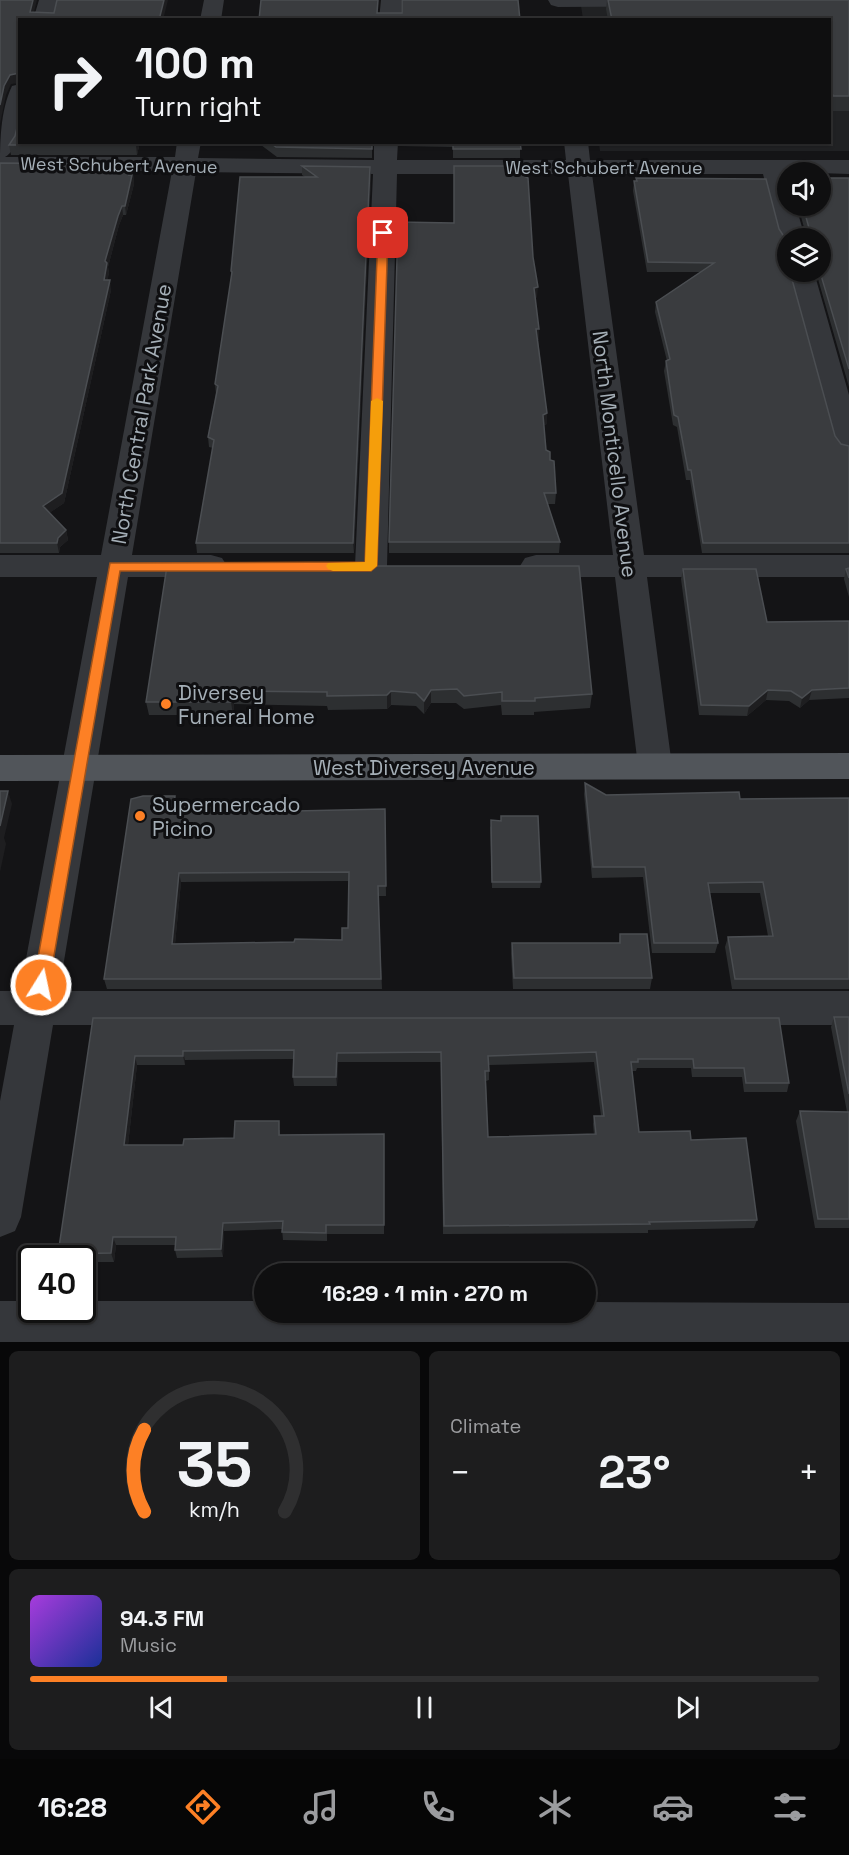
<!DOCTYPE html>
<meta charset="utf-8">
<style>
:root{--surface:#0f0f10;--page:#1d1d1e;--text:#f1f3f6;--muted:#9b9c9f;--line:#2f2f30;--accent:#fd8025}
body{margin:0;font-family:"Space Grotesk",sans-serif;background:var(--page);color:var(--text);height:100vh;display:flex;flex-direction:column;font-size:22px;white-space:nowrap}
*{box-sizing:border-box;margin:0}
p{font-size:20px;color:var(--muted)}
.icon{flex:none;width:33px;height:33px;fill:none;stroke:currentColor;stroke-width:2;stroke-linecap:round;stroke-linejoin:round}
.map{position:relative;height:1342px;overflow:hidden}
.details{display:flex;flex-direction:column;gap:9px;padding:9px;background:#080809;flex:1}
.details>*{flex:none}
.top-card{position:absolute;left:18px;top:18px;width:813px;height:126px;border-radius:0px;box-shadow:0 2px 4px #0004,0 0 0 2px var(--line);background:#0f0f10;color:var(--text);overflow:hidden}
.buttons{position:absolute;left:777px;top:162px;display:grid;gap:12px}
.buttons a{display:grid;place-items:center;width:54px;height:54px;border-radius:50%;background:var(--surface);box-shadow:0 2px 4px #0004,0 0 0 2px var(--line);font-size:30px}
.speed{position:absolute;left:18px;top:1245px;display:flex;gap:12px;font-size:30px;font-weight:700;text-align:center}
.speed>*{display:grid;place-content:center;width:78px;height:78px;border-radius:50%;background:var(--surface);box-shadow:0 2px 4px #0004,0 0 0 2px var(--line);line-height:1}
.speed .limit{border:3px solid #111;border-radius:9px;background:#fff;color:#111}
.pin{position:absolute;display:grid;place-items:center;width:51px;height:51px;color:#fff;margin:-26px;border-radius:12px;box-shadow:0 3px 9px #0006}
.me{position:absolute;width:66px;margin:-33px;rotate:10deg;stroke-linejoin:round;filter:drop-shadow(0 0 4px #0008)}
.turn{display:flex;align-items:center;gap:21px;height:126px;padding:0 18px;font-size:27px}
.turn .icon{width:78px;height:78px;stroke-width:2.5}
.turn b{display:block;font-size:42px;line-height:51px}
.big{font-size:45px;font-weight:600;line-height:1.1}
.details .tile{flex:1;display:flex;flex-direction:column;justify-content:center;gap:9px;min-width:0;padding:0 21px;border-radius:9px;background:var(--page)}
.details .dial{align-items:center;gap:0}
.dial svg{height:156px;overflow:visible;fill:none;stroke:var(--line);stroke-width:7;stroke-linecap:round;text-anchor:middle}
.dial text{fill:var(--text);stroke:none}
.song{display:flex;align-items:center;gap:18px}
.cover{width:72px;height:72px;border-radius:9px;background:linear-gradient(135deg,hsl(280 70% 55%),hsl(230 70% 35%))}
.played{height:6px;border-radius:3px;background:linear-gradient(90deg,var(--accent) 25%,var(--line) 25%)}
.keys{display:flex;justify-content:space-around;direction:ltr}
.heat{display:flex;justify-content:space-between;align-items:center;font-size:33px;direction:ltr}
.details .tiles{flex:1;display:grid;gap:9px;grid-template-columns:1fr 1fr}
.tile:last-child{grid-column:span 2}
.trip{position:absolute;left:254px;top:1263px;width:342px;height:60px;border-radius:30px;background:var(--surface);box-shadow:0 2px 4px #0004,0 0 0 2px var(--line);font-weight:600;line-height:60px;text-align:center}
.dock{display:flex;height:96px;justify-content:space-around;align-items:center;background:#060606;color:var(--muted)}
.dock .icon{width:42px;height:42px}
.dock .on{color:var(--accent)}
.dock b{font-size:27px;color:var(--text)}
.map>svg:first-child{display:block}
.built{fill:#202123}
.lines{fill:none;stroke-linecap:round;stroke-linejoin:round}
.minor{fill:#35373b;fill-rule:evenodd}
.major{fill:#51555a;fill-rule:evenodd}
.wall{fill:#2d2f31;fill-rule:evenodd}
.shaded-wall{fill:#1e1e20}
.building{fill:#3a3c3f;stroke:#4b4e52;stroke-width:1.5;fill-rule:evenodd}
.route{fill:#fd8025;stroke:#a45318;stroke-width:1.5}
.slow{fill:#f59e0b}
.poi-dot{fill:#fd8025;stroke:#0f0f11;stroke-width:2}
.labels{text-anchor:middle;dominant-baseline:central;stroke-width:6;stroke-linejoin:round;paint-order:stroke}
.far-street-label{font-size:18px;fill:#a5afb7;stroke:#0f0f11}
.street-label{font-size:21px;fill:#a5afb7;stroke:#0f0f11}
.poi-label{font-size:21px;fill:#a5afb7;stroke:#0f0f11;text-anchor:start}
</style>
<div class="map">
<svg width="849" height="1342" viewBox="0 0 849 1342">
<rect width="100%" height="100%" fill="#141416"/>
<path class="built" d="M849,0V151H600L599,143L830,142V20L583,19L581,6Z"/>
<g class="lines">
<path class="minor" d="M39,0H59L54,20H33Z
M204,0H224L221,20H200Z
M381,0H401V20H379Z
M548,0H736L733,4L726,6L558,7L551,5Z
M20,84C20,102 23,148 5,157H175L177,142H201L198,158L374,160V142H398L397,160H566L564,142H588L590,160H849V174L788,172V206H796L805,238H788V244L783,243L779,238L763,174H592L644,555H849V577H647L672,766L667,775L655,779L643,775L638,766L615,577H536L525,574L520,566L525,558L536,555H613L568,174H397L387,566L382,574L371,577L360,574L355,566L373,174L196,172L132,555H211L222,558L227,566L222,574L211,577H128L59,991H849V1025H53L21,1217L15,1231L0,1237V1101L14,1025H0V991H20L97,577H0V555H101L172,171H0C0,143 0,111 12,86Z
M788,272H814L849,395V454L839,452L835,445Z
M0,1301H32V1310H82V1301H264V1312H585V1302L849,1303V1342H0Z"/>
<path class="major" d="M849,753V779L0,781V755Z"/>
</g>
<path class="wall" d="M607,0H849V111H830V20H608L606,9Z
M15,136L20,142H140L137,155H11L9,145Z
M257,142H372V158L277,157Z
M399,142H520V158H453V147L400,146Z
M0,163L132,164L134,184L126,215H123L119,225L108,267L109,273L107,280L111,290L64,503L49,513L66,530L68,540L60,547L59,553H0Z
M302,166L371,176L354,553H197L196,543L213,448L209,447L208,437L216,394L215,384L231,279V271L305,177L302,175Z
M522,175L537,297L535,298L539,329V339L538,340L547,413V424L544,425L546,450L550,460L556,493L555,504H548L560,542L559,553H389V542Z
M636,178L779,229L783,235L789,237L805,231L798,206H820L849,178V387L816,272H820V238H788V272L835,436L841,444L849,446V553H702L690,480H686L677,427L673,425L664,371L666,361H667L655,312L656,302L700,272H647L633,191L634,181H636Z
M167,566L592,694L590,708L534,712V715H502L501,705L464,709L456,703H431L424,714L416,706L391,705L387,709L328,710L327,706L234,704L233,715H149L146,702Z
M849,568V597L844,579L846,569Z
M683,569L767,622L849,621V698L809,700L800,708L789,701L766,700L747,716L699,715L681,579Z
M585,783L606,795L740,799L849,798V989H732L725,947L728,937L768,936L760,893H710L718,943L715,953H652L643,877L592,878L584,794Z
M177,807L296,811L385,809L386,896H378L382,989H107L104,979ZM349,881L348,928L342,940L294,942L175,944L181,882Z
M490,826L541,882L540,888H492Z
M620,934L652,978L650,989H513L511,954L512,943H619Z
M834,1017H849V1228H815L796,1121L800,1111L847,1112L831,1027Z
M93,1018H779L789,1083L787,1092H744L742,1077H692L691,1068H637L636,1071H632L639,1132L691,1140L757,1220L754,1228L648,1230V1233L443,1234L441,1062H338L337,1086H294L293,1077L294,1059L185,1060V1065H137L128,1145H183L234,1138L280,1130V1135L384,1134V1234H327V1241L283,1240L282,1229L224,1231L223,1257L177,1258L175,1250V1245H116L114,1262H82V1258H59L58,1254ZM594,1062L601,1116H594L593,1124L594,1135L488,1137L486,1081L489,1080V1065Z"/>
<path class="shaded-wall" d="M33,0H37L32,20L30,12Z
M164,0H168L163,20H159Z
M20,73V83L11,84L6,95L0,124V105L4,86L10,75Z
M137,142H140L137,155L136,145Z
M132,164L134,184L126,215L125,206Z
M370,167L371,176L354,553L353,543Z
M122,206L123,215L119,225L108,267L109,273L106,290L104,280L105,261L118,216Z
M110,280L111,290L64,503L45,516L43,506Z
M538,287L537,297L533,299L534,288Z
M536,329H539V339L536,340Z
M547,413V424L542,426L543,415Z
M66,530L68,540L60,547L59,553L57,543L58,538Z
M431,690V703L424,714V701Z
M768,690L766,700L747,716L749,706Z
M812,690L809,700L800,708L802,698Z
M233,691L234,704L233,715L231,702Z
M391,691V705L387,709V695Z
M8,791L12,804L4,838L6,844L0,872V826Z
M179,873L181,882L174,954L172,944Z
M183,1051L185,1060V1065L183,1056Z
M337,1053L338,1062L337,1086L336,1077Z
M135,1056L137,1065L127,1153L124,1145Z
M223,1223L224,1231L223,1257L221,1249Z
M113,1237L116,1245L114,1262L111,1253Z"/>
<path class="building" d="M0,0H33L30,12L54,13L57,0H164L159,20H20V73L10,75L4,86L0,105Z
M261,0H378L377,13H402V0H518L520,20H259Z
M608,0H849V96H833L831,90H830V20H612Z
M20,116V142H137L136,145H9L15,136Z
M269,142H372V149L276,147Z
M453,142H520L521,149H453Z
M0,163L132,164L129,175H132L125,206H122L118,216L105,261L107,263L104,280H110L62,493L43,506L66,530L58,538L57,543H0Z
M302,166L370,167L353,543H196L214,440L208,437L218,386L215,384L232,272L231,271L240,177H317Z
M454,166H522V175L528,178L533,257L538,287L534,288L539,329H536L547,413L543,415L546,450L550,452V460L554,461L556,493H544L560,542H389L398,222L454,223Z
M636,178L766,179L779,229L783,235L789,237L792,231H807L809,228L803,206H820V178H849V369L820,272V238H788V272H790L835,436L841,444L849,446V543H703L691,470H688L678,417L674,415L666,361L670,359L656,302L714,263L648,262L634,181H637Z
M167,566H579L592,694L535,698V701H502V692L464,696L457,689L431,690L424,701L416,693L391,691L387,695L327,696V692L233,691L231,702H146Z
M849,568V578L846,569Z
M683,569H756L767,622L849,621V688L812,690L802,698L791,691L768,690L749,706L701,705Z
M585,783L606,795L739,792L740,799L849,798V979H735L728,937L773,936L763,882L708,883L718,943H654L645,867H593Z
M0,791H8L0,826Z
M143,796H175L174,807L296,808L295,811L385,809L386,886H378L381,979H104L131,799ZM349,872L348,928H342V940L295,939L294,942L172,944L179,873Z
M501,816H538L541,882H492L491,820L501,821Z
M620,934H647L652,978H514L512,943H620Z
M834,1017H849V1094Z
M93,1018H779L789,1083H746L744,1068H694L693,1059H638V1062H631L639,1132L690,1131L691,1140L746,1138L757,1220L649,1222L650,1224L444,1226L441,1052L337,1053L336,1077H293L294,1050L183,1051V1056H135L124,1145H183L184,1139L234,1138L235,1121H279V1135L384,1134V1225H326V1233L282,1232L283,1221L223,1223L221,1249L175,1250L176,1237H113L111,1253L58,1254ZM596,1052L604,1116H594L596,1134L488,1137L485,1071H489L488,1056Z
M800,1111L849,1112V1219H818Z"/>
<path class="route" d="M383,230L388,233L377,566L371,571H120L49,985L46,990L41,992L35,990L33,985L110,563L365,562L378,233Z"/>
<path class="slow" d="M377,398L383,401L377,566L371,571H333L328,569L326,566L328,563L365,562L371,401Z"/>
<g class="poi-dot">
<circle cx="166" cy="704" r="6"/>
<circle cx="140" cy="816" r="6"/>
</g>
<g class="labels">
<g class="far-street-label">
<text transform="translate(119 165) rotate(1)">West Schubert Avenue</text>
<text x="604" y="167">West Schubert Avenue</text>
</g>
<g class="street-label">
<text transform="translate(141 414) rotate(-80)">North Central Park Avenue</text>
<text transform="translate(615 454) rotate(83)">North Monticello Avenue</text>
<text x="424" y="767">West Diversey Avenue</text>
</g>
<g class="poi-label">
<text x="178" y="692">Diversey<tspan x="178" dy="24">Funeral Home</tspan></text>
<text x="152" y="804">Supermercado<tspan x="152" dy="24">Picino</tspan></text>
</g>
</g>
</svg>
<div class="buttons">
<a><svg class="icon" aria-label="sound" viewBox="0 0 24 24"><path d="M4 9h4l5-4v14l-5-4H4zM17 9q2 3 0 6"/></svg></a>
<a><svg class="icon" aria-label="layers" viewBox="0 0 24 24"><path d="M12 4l9 5-9 5-9-5zM3 14l9 5 9-5"/></svg></a>
</div>
<div class="speed"><div class="limit">40</div></div>
<div class="pin" style="left:383px;top:233px;background:#d93025"><svg class="icon" aria-label="arrive" viewBox="0 0 24 24"><path d="M6 21V4h12l-3 4 3 4H6"/></svg></div>
<svg class="me" style="left:41px;top:985px" viewBox="-20 -20 40 40"><circle r="17" fill="#fd8025" stroke="#fff" stroke-width="3"/><path d="M0-11L8 9 0 5-8 9z" fill="#fff"/></svg>
<div class="trip">16:29 · 1 min · 270 m</div>
<div class="top-card">
<div class="turn"><svg class="icon" aria-label="right" viewBox="0 0 24 24"><path d="M7 20v-9h11M14 6l5 5-5 5"/></svg><div><b>100 m</b>Turn right</div></div>
</div>
</div>
<section class="details">
<div class="tiles">
<div class="tile dial"><svg viewBox="0 0 100 80">
<path d="M14 69A42 42 0 1 1 86 69"/>
<path d="M14 69A42 42 0 0 1 14 27" stroke="#fd8025"/>
<text x="50" y="56" font-size="32" font-weight="700">35</text>
<text x="50" y="72" font-size="11">km/h</text>
</svg></div>
<div class="tile"><p>Climate</p>
<div class="heat"><a>−</a><b class="big">23°</b><a>+</a></div>
</div>
<div class="tile">
<div class="song"><i class="cover"></i><div><b>94.3 FM</b><p>Music</p></div></div>
<div class="played"></div>
<div class="keys"><svg class="icon" aria-label="previous" viewBox="0 0 24 24"><path d="M18 5L8 12l10 7zM5 5v14"/></svg><svg class="icon" aria-label="pause" viewBox="0 0 24 24"><path d="M8 5v14M16 5v14"/></svg><svg class="icon" aria-label="next" viewBox="0 0 24 24"><path d="M6 5l10 7-10 7zM19 5v14"/></svg></div>
</div>
</div>
</section>
<nav class="dock">
<b>16:28</b>
<svg class="icon on" aria-label="directions" viewBox="0 0 24 24"><path d="M12 3l9 9-9 9-9-9zM9 14v-3h6M13 9l2 2-2 2"/></svg>
<svg class="icon" aria-label="music" viewBox="0 0 24 24"><path d="M9 18V5l10-2v13"/><circle cx="6" cy="18" r="3"/><circle cx="16" cy="16" r="3"/></svg>
<svg class="icon" aria-label="phone" viewBox="0 0 24 24"><path d="M5 4h4l2 5-3 2q2 4 5 5l2-3 5 2v4C11 20 4 13 5 4z"/></svg>
<svg class="icon" aria-label="climate" viewBox="0 0 24 24"><path d="M12 3v18M4 7l16 10M4 17L20 7"/></svg>
<svg class="icon" aria-label="car" viewBox="0 0 24 24"><path d="M5 17H2v-5l4-1 3-4h7l3 4 3 1v5h-3M9 17h6M6 11h13"/><circle cx="7" cy="17" r="2"/><circle cx="17" cy="17" r="2"/></svg>
<svg class="icon" aria-label="filters" viewBox="0 0 24 24"><path d="M4 7h16M4 17h16"/><circle cx="9" cy="7" r="2"/><circle cx="15" cy="17" r="2"/></svg>
</nav>
